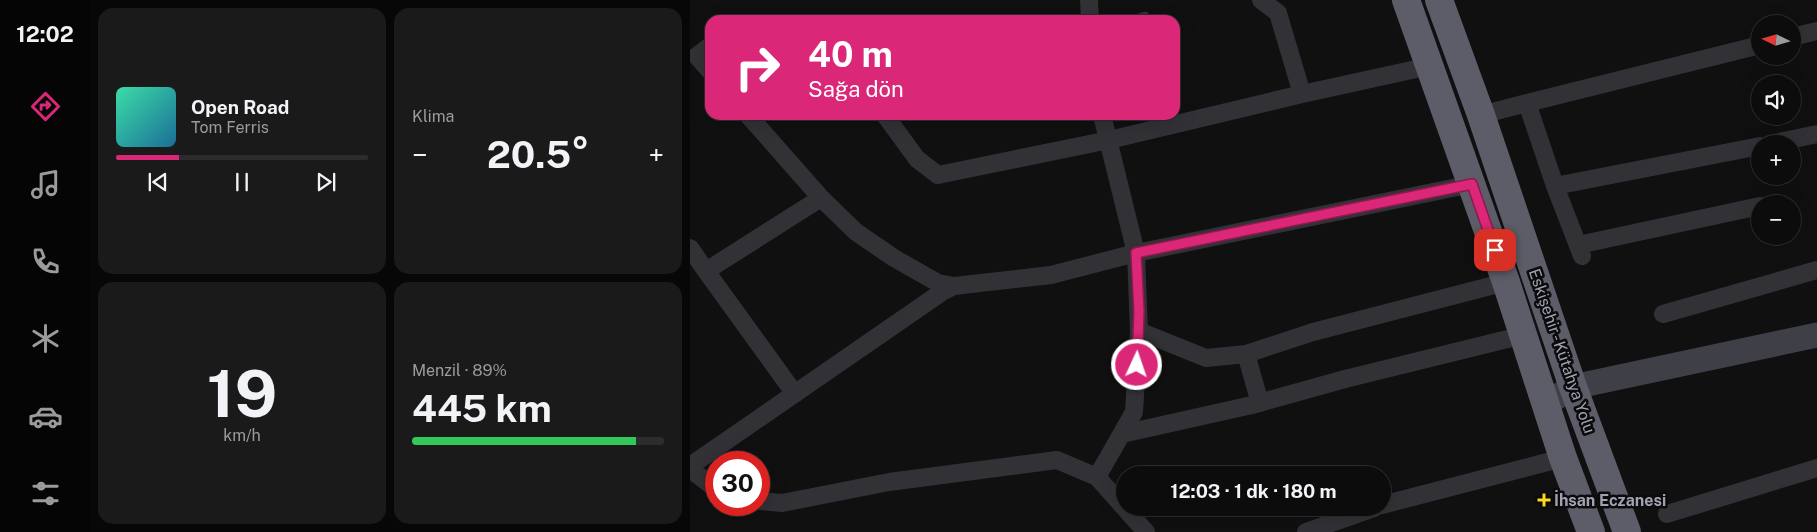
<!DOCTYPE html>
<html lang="tr">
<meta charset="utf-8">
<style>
:root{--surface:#0c0c0d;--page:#1a1a1b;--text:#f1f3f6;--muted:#9a9b9d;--line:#2c2c2e;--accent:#db2777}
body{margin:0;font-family:"Public Sans",sans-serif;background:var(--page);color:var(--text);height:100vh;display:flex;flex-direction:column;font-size:19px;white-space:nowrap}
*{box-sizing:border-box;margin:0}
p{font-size:16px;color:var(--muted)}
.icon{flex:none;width:28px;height:28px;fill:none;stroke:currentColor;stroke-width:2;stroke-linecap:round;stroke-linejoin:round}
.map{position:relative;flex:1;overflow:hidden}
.panel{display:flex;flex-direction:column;gap:8px;padding:8px;background:#070707;width:600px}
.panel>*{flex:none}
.hud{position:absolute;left:15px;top:15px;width:475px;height:105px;border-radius:15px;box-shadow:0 5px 20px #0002,0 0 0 1px var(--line);background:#db2777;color:#fff;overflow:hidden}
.needle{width:32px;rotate:275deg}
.controls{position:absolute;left:1061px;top:15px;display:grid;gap:10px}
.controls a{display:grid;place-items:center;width:50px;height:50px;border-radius:50%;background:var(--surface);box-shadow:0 5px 20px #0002,0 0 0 1px var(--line);font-size:25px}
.speed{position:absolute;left:15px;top:451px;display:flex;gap:10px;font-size:25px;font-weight:700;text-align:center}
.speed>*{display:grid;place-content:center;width:65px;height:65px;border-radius:50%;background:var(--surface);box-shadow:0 5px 20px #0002,0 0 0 1px var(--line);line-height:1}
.speed .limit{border:8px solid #d22;background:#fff;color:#111}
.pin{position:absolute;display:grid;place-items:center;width:42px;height:42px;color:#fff;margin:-21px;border-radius:10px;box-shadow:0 2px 8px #0006}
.me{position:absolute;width:55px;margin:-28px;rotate:3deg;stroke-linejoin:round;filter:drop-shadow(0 0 4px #0008)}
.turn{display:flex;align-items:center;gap:18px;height:105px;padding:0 20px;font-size:22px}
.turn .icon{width:65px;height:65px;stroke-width:2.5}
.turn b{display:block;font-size:35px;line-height:42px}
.big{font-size:38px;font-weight:700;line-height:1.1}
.panel .widget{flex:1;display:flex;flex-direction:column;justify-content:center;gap:8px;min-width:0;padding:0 18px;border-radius:15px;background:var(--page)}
.panel .dial{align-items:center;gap:0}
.dial b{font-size:65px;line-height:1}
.song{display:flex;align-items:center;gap:15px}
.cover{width:60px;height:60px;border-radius:8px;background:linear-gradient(135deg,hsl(160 70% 55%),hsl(200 70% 35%))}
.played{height:5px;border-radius:2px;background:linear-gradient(90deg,var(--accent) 25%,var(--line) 25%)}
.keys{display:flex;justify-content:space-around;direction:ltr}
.heat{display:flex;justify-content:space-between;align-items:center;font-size:28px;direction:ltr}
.charge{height:8px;border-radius:4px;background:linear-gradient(90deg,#34c759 89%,var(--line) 0)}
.panel .tiles{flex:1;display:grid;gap:8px;grid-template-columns:repeat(2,1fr)}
.trip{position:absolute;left:426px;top:466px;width:275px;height:50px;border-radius:25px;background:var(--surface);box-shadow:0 5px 20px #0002,0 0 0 1px var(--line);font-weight:700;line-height:50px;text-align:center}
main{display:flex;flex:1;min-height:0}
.menu{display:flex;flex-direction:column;width:90px;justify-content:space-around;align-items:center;background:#050505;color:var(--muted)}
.menu .icon{width:35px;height:35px}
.menu .on{color:var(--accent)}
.menu b{font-size:22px;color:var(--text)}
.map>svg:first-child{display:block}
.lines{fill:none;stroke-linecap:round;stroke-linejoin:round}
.lane{stroke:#313136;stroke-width:9}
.street{stroke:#313136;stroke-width:18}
.secondary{stroke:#3e3f47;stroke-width:25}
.highway{stroke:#5c5d68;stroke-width:28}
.route-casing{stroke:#8e194d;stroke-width:12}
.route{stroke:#db2777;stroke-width:9}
.poi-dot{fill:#fdd91c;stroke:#0b0b0c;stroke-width:2}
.labels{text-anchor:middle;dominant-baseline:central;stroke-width:5;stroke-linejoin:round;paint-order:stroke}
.street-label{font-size:16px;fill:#a0a2b3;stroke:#0b0b0c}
.poi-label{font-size:16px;font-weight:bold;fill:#a0a2b3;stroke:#0b0b0c;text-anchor:start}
</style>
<main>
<nav class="menu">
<b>12:02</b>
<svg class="icon on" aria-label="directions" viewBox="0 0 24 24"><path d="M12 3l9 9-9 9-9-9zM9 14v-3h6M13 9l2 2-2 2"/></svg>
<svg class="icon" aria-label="music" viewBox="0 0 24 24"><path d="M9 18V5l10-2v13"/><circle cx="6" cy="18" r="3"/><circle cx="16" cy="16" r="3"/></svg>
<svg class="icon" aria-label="phone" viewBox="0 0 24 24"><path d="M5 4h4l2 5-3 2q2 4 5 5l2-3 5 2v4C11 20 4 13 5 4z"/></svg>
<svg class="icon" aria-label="climate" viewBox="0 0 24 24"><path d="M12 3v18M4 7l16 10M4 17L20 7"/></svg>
<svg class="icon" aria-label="car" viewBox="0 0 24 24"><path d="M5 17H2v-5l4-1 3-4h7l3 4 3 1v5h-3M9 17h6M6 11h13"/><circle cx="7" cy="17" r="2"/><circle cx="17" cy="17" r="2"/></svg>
<svg class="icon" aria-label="filters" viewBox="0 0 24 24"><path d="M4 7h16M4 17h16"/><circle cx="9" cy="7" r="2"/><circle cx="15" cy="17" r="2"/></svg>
</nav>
<section class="panel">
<div class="tiles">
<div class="widget">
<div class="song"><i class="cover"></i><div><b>Open Road</b><p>Tom Ferris</p></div></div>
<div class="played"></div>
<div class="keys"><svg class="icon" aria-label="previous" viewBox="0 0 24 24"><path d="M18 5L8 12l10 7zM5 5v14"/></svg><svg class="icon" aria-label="pause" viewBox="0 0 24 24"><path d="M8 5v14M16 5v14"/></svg><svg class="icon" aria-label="next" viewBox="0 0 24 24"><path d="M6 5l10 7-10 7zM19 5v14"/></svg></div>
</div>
<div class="widget"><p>Klima</p>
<div class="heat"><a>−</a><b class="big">20.5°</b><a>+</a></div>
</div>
<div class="widget dial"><b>19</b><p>km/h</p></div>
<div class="widget"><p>Menzil · 89%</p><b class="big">445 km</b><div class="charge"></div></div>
</div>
</section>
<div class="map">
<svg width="1127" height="532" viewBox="0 0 1127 532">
<rect width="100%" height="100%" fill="#101011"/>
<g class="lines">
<path class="lane" d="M442,20L455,16"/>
<path class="street" d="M399,0L400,20
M571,0L588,13L612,94
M1102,37L1127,31
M20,46L7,56L20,71
M837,103L1070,45
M58,115L131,198L166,232L204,258L248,283L264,286
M195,115L227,159L248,175L419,140L612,94L740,66
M791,115L837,103L865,186L892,256
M1080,144L1127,134
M865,186L1070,146
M888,245L1070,206
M0,248L16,271L131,198
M16,271L105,394
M973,314L1127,270
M449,331L516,358L556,354
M570,403L556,354L623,332L816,282
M432,434L562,405L655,379L834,335
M0,466L252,292L264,286L361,275L446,253L782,184
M0,469L26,489
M407,477L444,412L449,331L446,253L412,115
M69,501L92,503L199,482L367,460L407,477L456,532
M692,505L873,458
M977,514L1127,468
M616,532L684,508"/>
<path class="secondary" d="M857,403L883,387L1127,335"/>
<path class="highway" d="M716,0L816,282L873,458L901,532
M749,0L791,115L883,387L937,532"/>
</g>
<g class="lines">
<defs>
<path id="route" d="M447,365L449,311L446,253L782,184L805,250"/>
</defs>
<use href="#route" class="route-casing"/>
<use href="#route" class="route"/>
</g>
<path class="poi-dot" d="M851.5 492.5h5v5h5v5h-5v5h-5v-5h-5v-5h5z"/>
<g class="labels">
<g class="street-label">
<text transform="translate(872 351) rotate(71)">Eskişehir - Kütahya Yolu</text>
</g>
<g class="poi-label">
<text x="864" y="500">İhsan Eczanesi</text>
</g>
</g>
</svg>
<div class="controls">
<a><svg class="needle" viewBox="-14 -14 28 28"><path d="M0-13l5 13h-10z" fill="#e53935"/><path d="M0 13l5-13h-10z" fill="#9a9b9d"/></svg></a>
<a><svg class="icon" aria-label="sound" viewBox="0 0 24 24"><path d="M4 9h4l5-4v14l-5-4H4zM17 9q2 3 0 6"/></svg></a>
<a>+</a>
<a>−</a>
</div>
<div class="speed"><div class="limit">30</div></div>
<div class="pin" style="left:805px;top:250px;background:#d93025"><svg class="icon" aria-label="arrive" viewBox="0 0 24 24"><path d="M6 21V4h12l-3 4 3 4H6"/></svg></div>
<svg class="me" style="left:447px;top:365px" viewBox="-20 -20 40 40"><circle r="17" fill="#db2777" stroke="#fff" stroke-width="3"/><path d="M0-11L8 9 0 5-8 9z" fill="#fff"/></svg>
<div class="trip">12:03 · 1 dk · 180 m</div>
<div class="hud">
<div class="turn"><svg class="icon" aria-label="right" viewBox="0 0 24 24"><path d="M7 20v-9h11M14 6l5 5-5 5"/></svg><div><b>40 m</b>Sağa dön</div></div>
</div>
</div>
</main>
